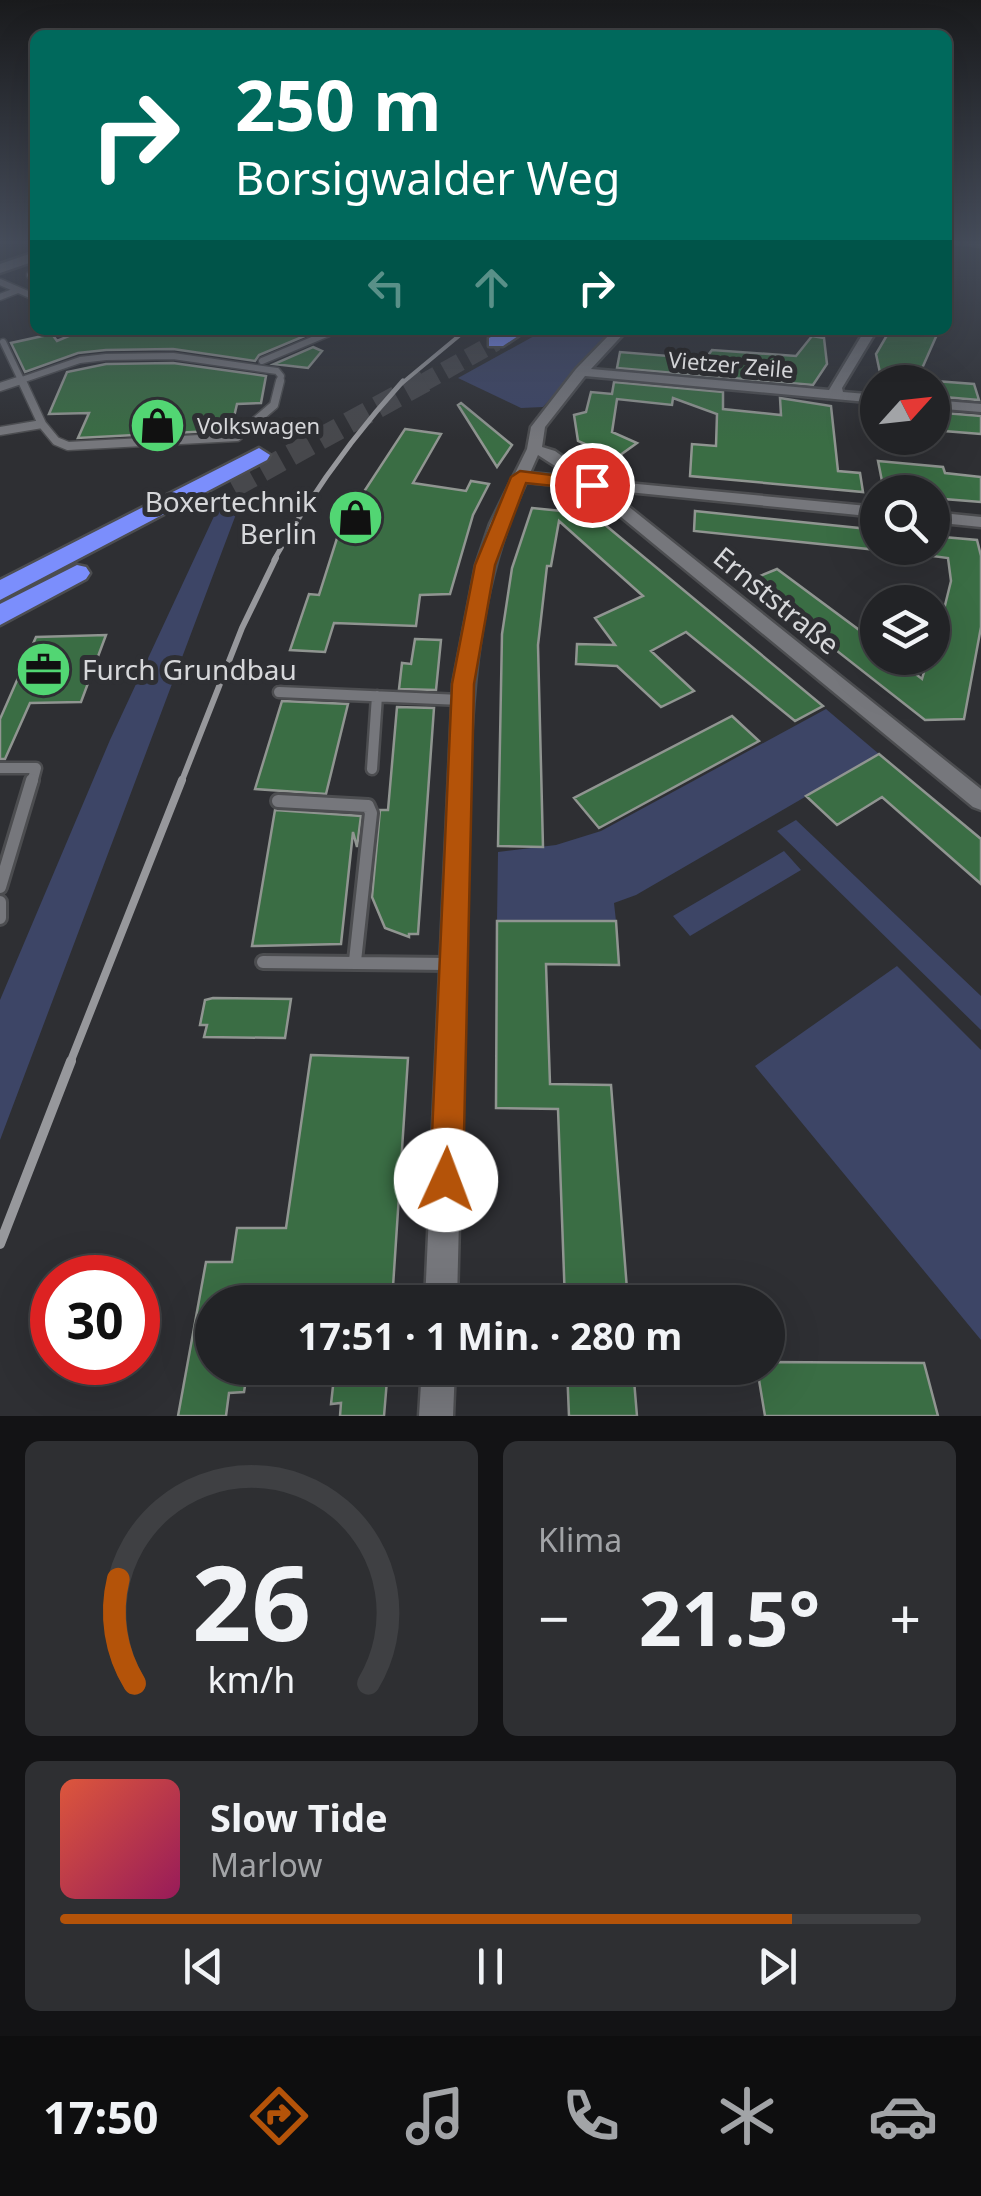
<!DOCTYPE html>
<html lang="de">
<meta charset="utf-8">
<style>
:root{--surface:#222326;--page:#2e2f32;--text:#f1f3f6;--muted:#a2a4a7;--line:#3f4043;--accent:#b45309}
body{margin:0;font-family:"Noto Sans",sans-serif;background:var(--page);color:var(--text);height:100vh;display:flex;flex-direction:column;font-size:38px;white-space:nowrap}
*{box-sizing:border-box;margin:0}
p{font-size:32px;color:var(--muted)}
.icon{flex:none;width:55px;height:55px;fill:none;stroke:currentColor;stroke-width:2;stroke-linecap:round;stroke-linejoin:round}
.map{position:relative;height:1416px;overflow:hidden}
.drawer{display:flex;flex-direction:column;gap:25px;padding:25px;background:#131315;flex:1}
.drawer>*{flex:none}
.banner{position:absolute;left:30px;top:30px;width:922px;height:305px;border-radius:15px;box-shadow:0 10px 40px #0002,0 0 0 2px var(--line);background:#00695c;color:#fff;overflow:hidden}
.needle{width:65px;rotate:63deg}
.controls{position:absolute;left:860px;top:365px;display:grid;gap:20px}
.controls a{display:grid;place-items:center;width:90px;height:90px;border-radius:50%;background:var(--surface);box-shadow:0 10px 40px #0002,0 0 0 2px var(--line);font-size:50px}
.speed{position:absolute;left:30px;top:1255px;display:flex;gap:20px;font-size:50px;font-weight:700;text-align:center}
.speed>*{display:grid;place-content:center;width:130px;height:130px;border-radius:50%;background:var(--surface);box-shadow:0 10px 40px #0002,0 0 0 2px var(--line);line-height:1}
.speed .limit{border:15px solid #d22;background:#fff;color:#111}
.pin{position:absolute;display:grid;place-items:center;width:85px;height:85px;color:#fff;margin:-42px;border:5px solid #fff;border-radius:50%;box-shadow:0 2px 10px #0007}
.me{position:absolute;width:110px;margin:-55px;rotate:2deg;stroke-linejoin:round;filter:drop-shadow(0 0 8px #0008)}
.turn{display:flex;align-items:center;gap:35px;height:210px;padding:0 40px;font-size:45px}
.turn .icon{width:130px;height:130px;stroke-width:2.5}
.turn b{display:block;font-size:70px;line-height:85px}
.lanes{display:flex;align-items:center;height:95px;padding:0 40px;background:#0003;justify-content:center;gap:50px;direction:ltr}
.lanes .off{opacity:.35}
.big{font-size:75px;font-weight:700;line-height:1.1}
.drawer .widget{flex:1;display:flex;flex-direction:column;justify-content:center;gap:15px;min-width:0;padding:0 35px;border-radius:15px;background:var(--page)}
.drawer .dial{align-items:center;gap:0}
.dial svg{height:260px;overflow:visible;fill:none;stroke:var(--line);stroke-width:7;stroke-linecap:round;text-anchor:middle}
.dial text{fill:var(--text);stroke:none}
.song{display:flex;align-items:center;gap:30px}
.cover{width:120px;height:120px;border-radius:15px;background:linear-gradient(135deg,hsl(10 70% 55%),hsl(330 70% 35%))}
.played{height:10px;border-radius:5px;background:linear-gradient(90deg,var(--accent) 85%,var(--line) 85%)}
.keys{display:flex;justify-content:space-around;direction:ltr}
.heat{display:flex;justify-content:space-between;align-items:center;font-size:55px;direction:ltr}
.drawer .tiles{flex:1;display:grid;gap:25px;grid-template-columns:1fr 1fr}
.widget:last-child{grid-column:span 2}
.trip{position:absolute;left:195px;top:1285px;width:590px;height:100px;border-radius:50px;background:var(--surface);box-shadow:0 10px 40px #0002,0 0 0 2px var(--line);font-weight:700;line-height:100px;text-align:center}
.tab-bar{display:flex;height:160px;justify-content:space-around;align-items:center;background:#0e0e0f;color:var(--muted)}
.tab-bar .icon{width:70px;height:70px}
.tab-bar .selected{color:var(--accent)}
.tab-bar b{font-size:45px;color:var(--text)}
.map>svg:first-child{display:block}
.green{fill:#3d4566}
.building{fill:#3a6d44;stroke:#909591;stroke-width:2.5}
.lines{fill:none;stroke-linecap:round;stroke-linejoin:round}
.highway-tunnel-far1{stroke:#47484c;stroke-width:18;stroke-dasharray:18 9;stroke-linecap:butt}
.highway-tunnel{stroke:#47484c;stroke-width:22;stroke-dasharray:22 11;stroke-linecap:butt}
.lane-far3-casing{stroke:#4c4d50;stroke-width:9}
.lane-far2-casing{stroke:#4c4d50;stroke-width:11}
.lane-far1-casing{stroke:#4c4d50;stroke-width:15}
.lane-casing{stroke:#4c4d50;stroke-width:18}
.street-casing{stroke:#4c4d50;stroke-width:5}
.secondary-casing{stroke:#4c4d50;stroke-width:5}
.highway-casing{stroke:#4c4d50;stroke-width:5}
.lane-far3{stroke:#76777c;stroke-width:6}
.lane-far2{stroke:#76777c;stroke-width:8}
.lane-far1{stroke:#76777c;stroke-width:10}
.lane{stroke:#76777c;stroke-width:12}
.street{fill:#76777c;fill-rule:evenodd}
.secondary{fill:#76777c;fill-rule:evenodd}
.highway{fill:#7b8efc;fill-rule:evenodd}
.rail-far4{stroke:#97989c;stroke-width:4}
.rail-far3{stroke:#97989c;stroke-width:5}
.rail-far2{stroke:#97989c;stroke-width:6}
.rail-far1{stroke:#97989c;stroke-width:8}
.rail{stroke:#97989c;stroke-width:10}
.route{fill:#b45309;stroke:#753606;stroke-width:2.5}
.labels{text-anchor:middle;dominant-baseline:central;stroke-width:10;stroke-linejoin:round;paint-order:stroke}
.far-street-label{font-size:22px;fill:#d6d7da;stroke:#2e2f33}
.far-poi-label{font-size:22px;fill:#d6d7da;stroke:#2e2f33;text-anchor:start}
.poi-label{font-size:28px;fill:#d6d7da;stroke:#2e2f33;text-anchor:end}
.street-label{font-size:28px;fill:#d6d7da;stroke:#2e2f33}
</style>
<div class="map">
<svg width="981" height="1416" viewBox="0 0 981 1416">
<rect width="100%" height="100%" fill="#2e2f33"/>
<path class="green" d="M545,330H613L543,407L521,408L458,378Z
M241,501L0,1140V1000L110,740L216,512Z
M826,709L879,754L636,895L614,903L616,921H497L498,852L556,845L601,831Z
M796,820L981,996V1030L777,831Z
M784,851L801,870L690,936L673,916Z
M897,966L981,1050V1340L755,1066Z"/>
<path class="building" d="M83,330H274L307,335L259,355L255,361L173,349L106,350L78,353L25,372L11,343L52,334L57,341Z
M890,330H939L916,382H882L876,354Z
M812,336L824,338L827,364L813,385L617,368L620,352L705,359L712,350L796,356Z
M313,347L322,351L308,368L274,364Z
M173,363L266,376L261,403L237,404L231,430L78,438L89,413L49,414L67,372L106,364Z
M922,380L974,384L979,400L932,396V382Z
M614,382L723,392V409L781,415L780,398L831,406L838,471L860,473L863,492L690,476L692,444L716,446L717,414L673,398L672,405L617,399L612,432L637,443L616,458L578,441L574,415L586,412L591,392L612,394Z
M461,403L512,445L497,467L458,405Z
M932,412L981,416V434L932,430Z
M405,429L441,434L413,483L466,491L471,481L489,484L473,515L450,594L420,595L416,626L334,623L325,652L290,650L309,594L319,595L346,510H352Z
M878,461L943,467L945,473L981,477V502L932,498V492L883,486Z
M532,508L592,514L823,706L795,721L686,632L651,651L694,691L661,707L617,666L576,664L577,644L615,645L595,618L643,596L559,521L551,566H547L538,645L543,847L498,846L502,634L512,568Z
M695,511L878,530V550L694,531Z
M932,536L977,540L981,556V627L964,719L925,720L748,581L777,569L878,644V658H895L922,679L928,658H932L951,581L948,558L932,556Z
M106,635L81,702L30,703L5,759H0V719L36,637Z
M415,639L441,640L436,690L399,689L402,663L411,664Z
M282,701L348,704L326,794L255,789Z
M397,707L434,708L418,934H409V937L385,928L372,897L380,810H388Z
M732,716L759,741L599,828L574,798Z
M879,754L981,839V884L882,797L837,825L806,796Z
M275,810L361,816L357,847L353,832L341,944L252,946Z
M497,921H616L619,965L546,964L550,1084L611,1085L628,1302H565L558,1109L496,1108Z
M213,998L291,999L285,1038L204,1037L207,1025H200L205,1000Z
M311,1055L408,1058L392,1302H212V1368H248L244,1392L229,1393L226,1416H178L206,1262H232L237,1228H286Z
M768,1362L924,1363L938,1416H765L757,1368H768Z
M335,1368H388L384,1416H340L341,1403L331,1404Z
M567,1368H633L637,1416H569Z"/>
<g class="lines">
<path class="highway-tunnel-far1" d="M421,384L496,342"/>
<path class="highway-tunnel" d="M233,487L425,381"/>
<defs>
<path id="lane-far3" d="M30,275L35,273
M0,282L30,295L35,293
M0,297L18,290
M3,342L23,384
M262,361L336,330
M10,384L80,360L106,357L173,356L277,371L281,376L279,384"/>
<path id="lane-far2" d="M22,381L42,424
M0,387L18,381
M0,431L42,424L56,441L68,446L237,437L274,405L280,381"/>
<path id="lane-far1" d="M279,692L461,700
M0,768H36L32,783
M372,769L377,696"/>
<path id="lane" d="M278,801L368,806L371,813L355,961
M0,887L32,780
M0,902V918
M263,962L449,964"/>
<path id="street" d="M951,242H981V246Z
M614,330H627L591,369L829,390L865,330H877L842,388L843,392L878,395V403L585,376L545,427L542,447L555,451L595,480L878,507V517L608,490L981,789V810L973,807L586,488L526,482C463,615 471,763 467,907C464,1039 460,1170 457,1302H425L453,684L476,565L490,524L527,449L531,427L576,369ZM538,455L572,477L530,473Z
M932,400L981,404V412L932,408Z
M932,512L981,517V527L932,522Z
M422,1368H455L453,1416H419Z"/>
<path id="secondary" d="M35,252V261L0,273V264Z"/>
<path id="highway" d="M504,330H527L503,346H489V338Z
M259,448L270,455L267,460L0,600V580Z
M77,565L86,567L90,573L86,579L0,625V604Z"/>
</defs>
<use href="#lane-far3" class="lane-far3-casing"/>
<use href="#lane-far2" class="lane-far2-casing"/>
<use href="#lane-far1" class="lane-far1-casing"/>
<use href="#lane" class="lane-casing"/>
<use href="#street" class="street-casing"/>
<use href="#secondary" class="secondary-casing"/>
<use href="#highway" class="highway-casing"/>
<use href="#lane-far3" class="lane-far3"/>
<use href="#lane-far2" class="lane-far2"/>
<use href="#lane-far1" class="lane-far1"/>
<use href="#lane" class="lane"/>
<use href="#street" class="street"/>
<use href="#secondary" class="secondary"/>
<use href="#highway" class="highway"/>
<path class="rail-far4" d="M401,384L466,330"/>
<path class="rail-far3" d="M274,560C311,494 352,437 403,381"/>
<path class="rail-far2" d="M181,783L242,628L276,558"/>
<path class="rail-far1" d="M70,1063L182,780"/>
<path class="rail" d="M0,1244L71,1061"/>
</g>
<linearGradient id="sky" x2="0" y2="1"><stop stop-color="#191a1c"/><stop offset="0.55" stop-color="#464d5b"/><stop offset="1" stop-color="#464d5b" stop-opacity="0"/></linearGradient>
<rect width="981" height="440" fill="url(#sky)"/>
<path class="route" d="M520,471L592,480L601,485L592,490L526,483L495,565L474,684L463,1180L458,1191L446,1196L435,1191L430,1180L452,684L475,565L511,477Z"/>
<defs>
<symbol id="shop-disc" viewBox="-11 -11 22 22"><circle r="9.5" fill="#52d673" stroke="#2e2f33"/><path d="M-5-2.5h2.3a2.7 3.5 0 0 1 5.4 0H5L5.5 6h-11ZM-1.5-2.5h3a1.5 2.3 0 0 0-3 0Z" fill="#111"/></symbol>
<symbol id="office-disc" viewBox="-11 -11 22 22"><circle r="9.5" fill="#52d673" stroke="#2e2f33"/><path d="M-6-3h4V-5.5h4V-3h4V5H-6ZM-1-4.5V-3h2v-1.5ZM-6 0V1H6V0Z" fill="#111"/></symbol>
</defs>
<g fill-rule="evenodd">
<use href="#shop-disc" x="126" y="394" width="63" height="63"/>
<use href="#shop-disc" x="324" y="486" width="63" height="63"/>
<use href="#office-disc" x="12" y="638" width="63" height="63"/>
</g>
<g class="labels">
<g class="far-street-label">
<text transform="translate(731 364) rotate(5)">Vietzer Zeile</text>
</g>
<g class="far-poi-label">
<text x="197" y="425">Volkswagen</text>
</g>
<g class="poi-label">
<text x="317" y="501">Boxertechnik<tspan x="317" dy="32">Berlin</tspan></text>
<text x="82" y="669" text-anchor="start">Furch Grundbau</text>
</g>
<g class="street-label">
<text transform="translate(777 600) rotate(39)">Ernststraße</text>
</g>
</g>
</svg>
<div class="controls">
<a><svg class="needle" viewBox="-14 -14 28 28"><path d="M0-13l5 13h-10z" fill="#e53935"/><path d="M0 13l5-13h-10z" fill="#a2a4a7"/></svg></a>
<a><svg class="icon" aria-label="search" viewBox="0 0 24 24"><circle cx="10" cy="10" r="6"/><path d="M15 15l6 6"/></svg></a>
<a><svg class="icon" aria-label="layers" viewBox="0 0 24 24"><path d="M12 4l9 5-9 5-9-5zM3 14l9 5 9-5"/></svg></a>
</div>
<div class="speed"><div class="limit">30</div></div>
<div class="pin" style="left:592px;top:485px;background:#d93025"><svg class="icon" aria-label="arrive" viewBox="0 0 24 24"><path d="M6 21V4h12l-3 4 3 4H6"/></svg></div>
<svg class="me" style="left:446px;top:1180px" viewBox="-20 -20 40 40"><circle r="19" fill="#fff"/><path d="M0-13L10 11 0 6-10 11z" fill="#b45309"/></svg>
<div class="trip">17:51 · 1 Min. · 280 m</div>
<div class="banner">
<div class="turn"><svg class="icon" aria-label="right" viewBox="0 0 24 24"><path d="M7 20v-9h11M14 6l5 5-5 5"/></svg><div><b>250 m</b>Borsigwalder Weg</div></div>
<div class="lanes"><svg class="icon off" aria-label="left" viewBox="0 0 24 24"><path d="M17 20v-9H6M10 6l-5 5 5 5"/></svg><svg class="icon off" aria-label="ahead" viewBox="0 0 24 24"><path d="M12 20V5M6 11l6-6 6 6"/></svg><svg class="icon" aria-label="right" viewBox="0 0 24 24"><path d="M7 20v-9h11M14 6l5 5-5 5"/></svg></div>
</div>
</div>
<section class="drawer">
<div class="tiles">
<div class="widget dial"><svg viewBox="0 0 100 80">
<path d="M14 69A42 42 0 1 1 86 69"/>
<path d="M14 69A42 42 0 0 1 9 37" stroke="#b45309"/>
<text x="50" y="56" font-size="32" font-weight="700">26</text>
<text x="50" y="72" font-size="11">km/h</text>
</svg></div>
<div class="widget"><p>Klima</p>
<div class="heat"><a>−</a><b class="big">21.5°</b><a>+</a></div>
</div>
<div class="widget">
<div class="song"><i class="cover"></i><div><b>Slow Tide</b><p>Marlow</p></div></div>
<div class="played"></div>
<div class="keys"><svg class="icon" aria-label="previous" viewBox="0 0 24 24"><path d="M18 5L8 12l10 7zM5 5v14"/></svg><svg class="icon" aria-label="pause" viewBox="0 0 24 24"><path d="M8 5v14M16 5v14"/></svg><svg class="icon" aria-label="next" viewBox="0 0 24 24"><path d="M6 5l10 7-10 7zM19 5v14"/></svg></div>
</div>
</div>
</section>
<nav class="tab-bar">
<b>17:50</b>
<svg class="icon selected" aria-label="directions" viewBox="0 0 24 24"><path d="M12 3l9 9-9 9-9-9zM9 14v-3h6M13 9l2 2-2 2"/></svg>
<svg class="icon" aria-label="music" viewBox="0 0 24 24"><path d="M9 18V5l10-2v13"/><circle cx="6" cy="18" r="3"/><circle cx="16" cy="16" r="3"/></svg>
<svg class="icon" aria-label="phone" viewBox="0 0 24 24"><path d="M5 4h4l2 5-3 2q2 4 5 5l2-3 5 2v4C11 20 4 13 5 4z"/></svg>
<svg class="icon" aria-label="climate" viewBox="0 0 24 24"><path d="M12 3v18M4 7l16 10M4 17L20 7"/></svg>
<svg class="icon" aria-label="car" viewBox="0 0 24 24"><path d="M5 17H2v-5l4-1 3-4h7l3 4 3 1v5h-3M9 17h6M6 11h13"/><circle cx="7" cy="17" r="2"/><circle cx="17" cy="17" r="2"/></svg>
</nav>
